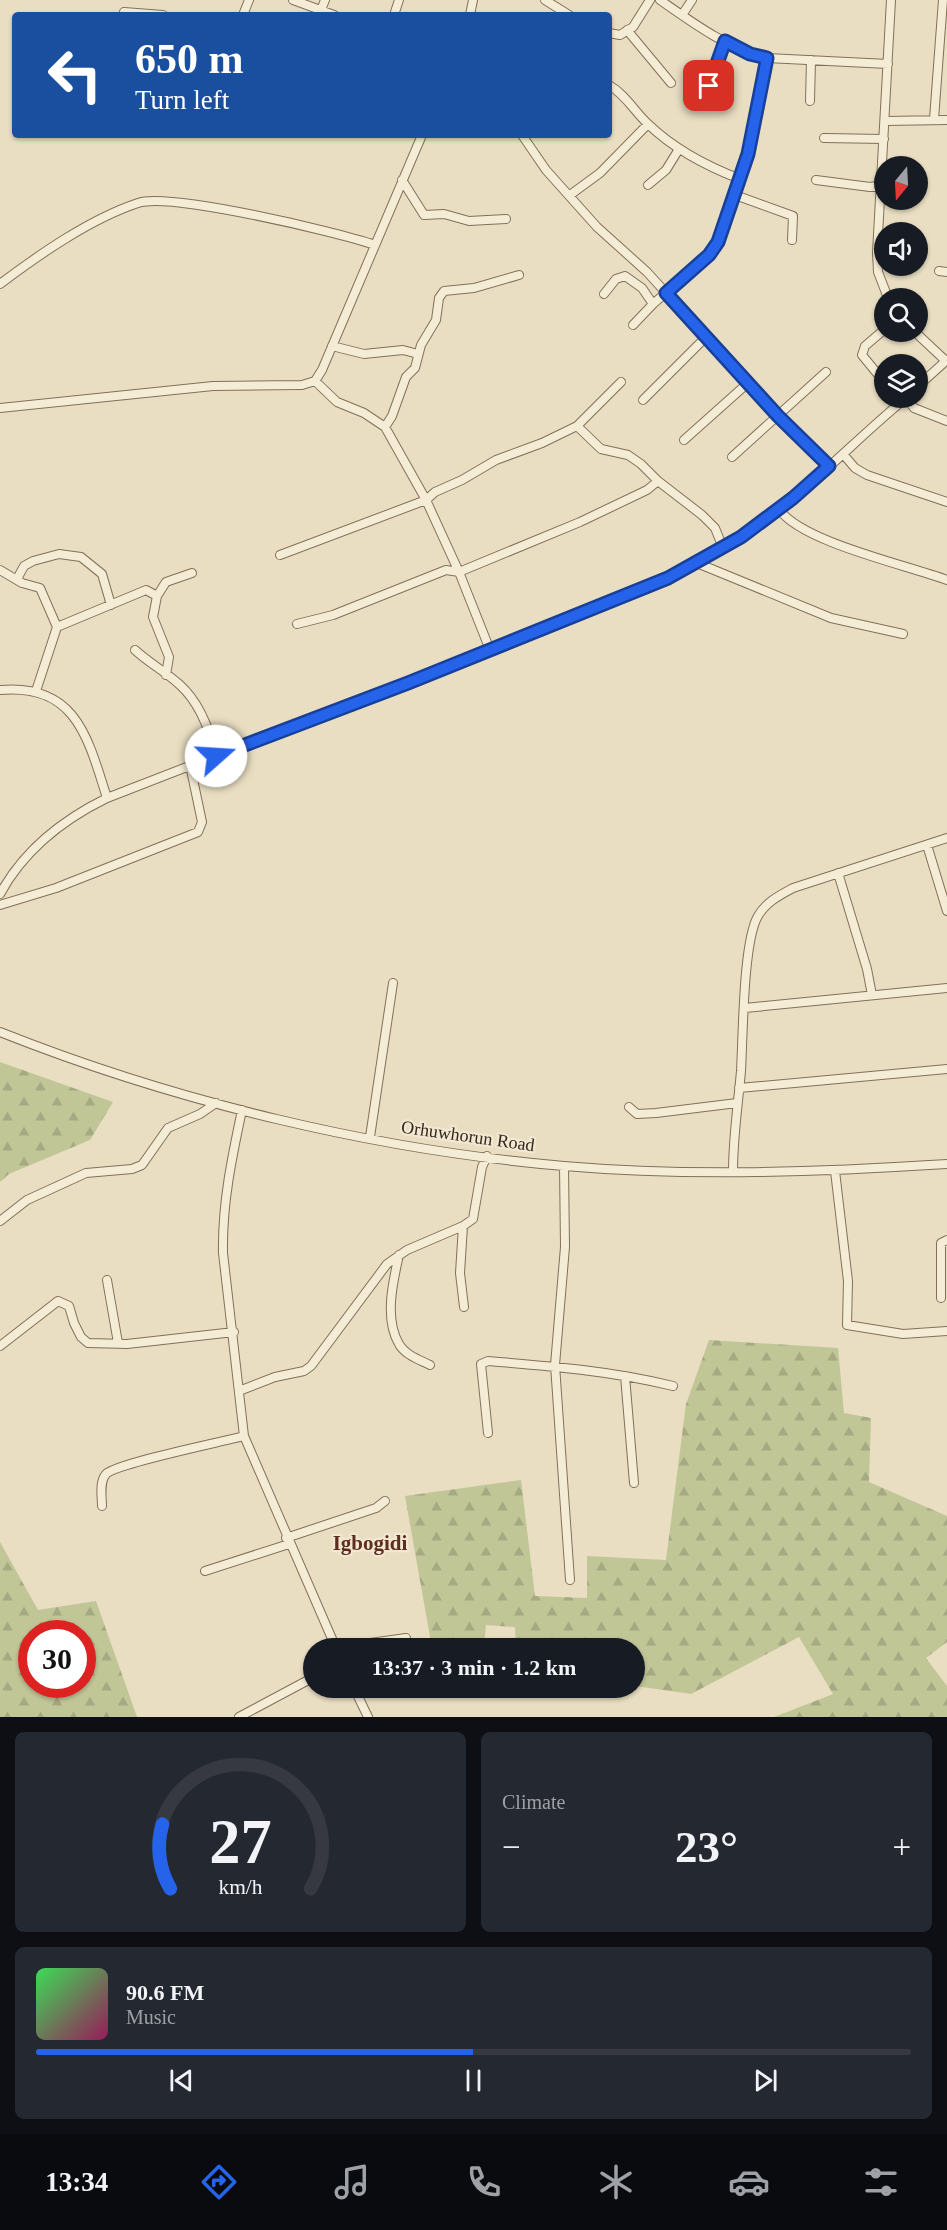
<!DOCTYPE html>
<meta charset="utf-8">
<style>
:root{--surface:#171b24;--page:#242831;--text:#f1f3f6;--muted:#9ea1a6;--line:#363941;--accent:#2563eb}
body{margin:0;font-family:Georgia,serif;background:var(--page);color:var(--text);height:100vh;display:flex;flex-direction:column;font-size:22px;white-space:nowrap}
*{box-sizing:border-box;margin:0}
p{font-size:20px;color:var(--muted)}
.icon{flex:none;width:33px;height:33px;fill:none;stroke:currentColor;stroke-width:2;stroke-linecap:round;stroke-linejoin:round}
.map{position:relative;height:1717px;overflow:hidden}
.sheet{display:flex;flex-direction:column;gap:15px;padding:15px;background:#0d0f14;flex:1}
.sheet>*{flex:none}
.hud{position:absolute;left:12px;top:12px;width:600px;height:126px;border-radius:6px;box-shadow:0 2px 4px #0004;background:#1a4fa0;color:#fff;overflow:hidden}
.needle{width:39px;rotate:198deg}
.fabs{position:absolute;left:874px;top:156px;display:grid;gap:12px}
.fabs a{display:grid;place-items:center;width:54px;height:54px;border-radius:50%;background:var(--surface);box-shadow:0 2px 4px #0004;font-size:30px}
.speed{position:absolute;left:18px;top:1620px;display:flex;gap:12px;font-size:30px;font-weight:700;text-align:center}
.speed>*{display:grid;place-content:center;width:78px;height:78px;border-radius:50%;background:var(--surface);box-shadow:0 2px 4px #0004;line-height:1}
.speed .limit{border:9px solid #d22;background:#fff;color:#111}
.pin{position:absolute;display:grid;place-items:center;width:51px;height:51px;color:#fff;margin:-26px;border-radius:12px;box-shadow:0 3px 9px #0006}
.me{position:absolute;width:66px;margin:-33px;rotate:71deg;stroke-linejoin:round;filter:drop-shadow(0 0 4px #0008)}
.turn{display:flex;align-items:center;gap:21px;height:126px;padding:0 24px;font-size:27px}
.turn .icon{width:78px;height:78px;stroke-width:2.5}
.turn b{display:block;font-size:42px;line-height:51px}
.big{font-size:45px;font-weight:700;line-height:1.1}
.sheet .card{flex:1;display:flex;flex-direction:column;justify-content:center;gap:9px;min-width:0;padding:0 21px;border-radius:9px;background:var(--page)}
.sheet .dial{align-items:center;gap:0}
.dial svg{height:156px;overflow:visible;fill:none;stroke:var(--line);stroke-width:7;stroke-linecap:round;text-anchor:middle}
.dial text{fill:var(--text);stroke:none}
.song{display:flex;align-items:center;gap:18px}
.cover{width:72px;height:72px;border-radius:9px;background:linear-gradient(135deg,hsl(130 70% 55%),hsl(330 70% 35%))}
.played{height:6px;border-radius:3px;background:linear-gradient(90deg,var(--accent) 50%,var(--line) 50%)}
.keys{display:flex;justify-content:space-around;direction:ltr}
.heat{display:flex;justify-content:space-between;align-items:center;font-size:33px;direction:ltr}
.sheet .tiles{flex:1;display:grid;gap:15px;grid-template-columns:1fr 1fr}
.card:last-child{grid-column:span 2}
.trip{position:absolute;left:303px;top:1638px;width:342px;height:60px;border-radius:30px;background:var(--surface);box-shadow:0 2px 4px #0004;font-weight:700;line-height:60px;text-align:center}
.dock{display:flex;height:96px;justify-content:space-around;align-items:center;background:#090b0e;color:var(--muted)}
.dock .icon{width:42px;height:42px}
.dock .selected{color:var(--accent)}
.dock b{font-size:27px;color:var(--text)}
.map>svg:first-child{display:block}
.forest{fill:url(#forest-firs);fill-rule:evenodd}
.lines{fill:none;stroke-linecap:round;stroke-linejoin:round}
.minor-casing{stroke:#82705b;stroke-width:10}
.minor{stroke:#f5ecd5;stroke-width:8}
.route-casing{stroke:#184099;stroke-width:15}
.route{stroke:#2563eb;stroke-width:10}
.labels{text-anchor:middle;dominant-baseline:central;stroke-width:4.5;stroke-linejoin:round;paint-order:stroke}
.street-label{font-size:18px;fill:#33281e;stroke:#f2e8d1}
.quarter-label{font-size:21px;font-weight:bold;fill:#5c2e21;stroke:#f2e8d1}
</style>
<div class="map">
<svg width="947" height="1717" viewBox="0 0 947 1717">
<defs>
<pattern id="forest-firs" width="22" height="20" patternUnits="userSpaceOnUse" patternTransform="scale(1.5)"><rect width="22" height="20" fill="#c1c697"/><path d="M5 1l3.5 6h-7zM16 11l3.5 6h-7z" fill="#a6aa82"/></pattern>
</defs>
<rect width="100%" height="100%" fill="#e9dec2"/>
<path class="forest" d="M0,1062L113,1102L90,1140L9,1174L0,1182Z
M709,1340L838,1348L844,1413L871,1418L869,1482L947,1516V1642L926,1658L947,1686V1717H774L833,1694L799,1637L691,1694L635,1686L634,1648H516L515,1627L486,1625L484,1647L432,1648L405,1496L521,1480L535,1596L587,1598V1556L666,1560L686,1404Z
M0,1542L38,1610L96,1601L137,1717H0ZM32,1634H82V1684H32Z"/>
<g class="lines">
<defs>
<path id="minor" d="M293,0L334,15
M545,0L569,15
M660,0C693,23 728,49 767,58L888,64
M321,10L325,0
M124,12L163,15
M243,15L249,0
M394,15L399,0
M470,15L473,0
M682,15L692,0
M627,30L671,83
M609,33L620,35L633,27L650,0
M609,85C626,95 634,111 648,124C675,150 706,166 740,179
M709,86L725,41
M810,101L811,60
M934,119L943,0
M885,121L947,120
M522,135L546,170L597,227L647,272L778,416L829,466
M824,138L884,139
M402,180L424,215L444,214L469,221L506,219
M816,180L870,187L882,185
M648,185L666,170L679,149
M570,195L600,173L648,124
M735,195L793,216L792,240
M939,271L947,272
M0,284C40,254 90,219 138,203C169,192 337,232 375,245
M604,294L616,279L625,276L642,288L653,304
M888,298L878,272L877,253L891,0
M633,325L653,304L709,255L718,242L748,154L767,58
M885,329L865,346L862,355L885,383
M915,332L946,361
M332,346L364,354L403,350L418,354
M315,381L337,402L364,413L385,427
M621,382L577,426L601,449L628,455L641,464L658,481L702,515L715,528L723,548
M918,386L947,360
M906,398L914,408L947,421
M643,400L706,337
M0,408L213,386L302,385L315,381L322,370L422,135
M684,440L749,382
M843,454L855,468L867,475L947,502
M732,457L826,372
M779,509C801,542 907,565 947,580
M280,555L426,500L385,427L392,416L406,377L415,368L421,345L436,320L439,298L444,291L474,288L519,275
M697,563L831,618L903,634
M0,570L22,583L40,588L57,627L36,691
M17,579L24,566L33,561L59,554L81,557L102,574L111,605
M297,624L333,615L446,570L459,572L580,522L647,490L658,481
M57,627L146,590L157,596
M135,650C149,663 166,672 180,685C200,703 210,731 216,756
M490,650L459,572L426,500L435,492L462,480L496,460L542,443L577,426
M166,675L169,657L153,617L157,596L166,582L192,573
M0,690C76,683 88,738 107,798
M927,845L947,911
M838,873L867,969L872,995
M0,894C24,850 62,820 107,798L637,592C693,566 746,537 793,498C832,466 867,430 906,398
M0,905L56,888L198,832L202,822L190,765
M745,1008L947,988
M0,1032C176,1102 376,1150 564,1166C692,1177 820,1172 947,1164
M739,1088L947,1069
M629,1107L637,1114L656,1113L737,1103
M242,1110C232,1157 222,1204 223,1253L244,1436L336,1648
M370,1137L393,983
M564,1166L565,1247L555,1365L570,1580
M835,1171L848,1281L847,1325L903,1334L947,1331
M733,1172C733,1136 738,1106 741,1071C743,1037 743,941 758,916C766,902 780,895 793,888L947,838
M0,1221L27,1200L86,1173L132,1169L142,1165L168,1128L200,1114L216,1103
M463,1226L460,1273L464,1307
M399,1255C393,1281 384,1319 399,1344C405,1355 420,1360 430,1365
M107,1280L118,1343
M941,1298V1243L947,1240
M0,1346L58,1301L69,1306L74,1323L81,1337L88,1343L127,1344L234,1332
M625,1376L634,1483
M239,1391L275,1377L304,1371L311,1366L387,1264L407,1250L463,1226L473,1219L482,1167L487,1156
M488,1433L481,1364L488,1361C550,1366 612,1371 673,1386
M102,1506C102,1497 99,1482 106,1474C117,1463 222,1442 244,1436
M286,1538L376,1508L385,1501
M205,1571L289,1544
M335,1648L406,1638
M354,1688L368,1717
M239,1717L314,1677"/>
</defs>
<use href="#minor" class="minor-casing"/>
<use href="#minor" class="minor"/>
</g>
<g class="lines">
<defs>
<path id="route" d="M216,756L408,683L668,578L741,537L793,498L829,466L778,416L666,293L709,255L718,242L748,154L767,58L750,54L725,41L709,86"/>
</defs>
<use href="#route" class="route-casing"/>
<use href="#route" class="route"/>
</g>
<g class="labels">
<g class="street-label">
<text transform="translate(468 1136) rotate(8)">Orhuwhorun Road</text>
</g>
<g class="quarter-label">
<text x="370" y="1543">Igbogidi</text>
</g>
</g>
</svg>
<div class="fabs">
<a><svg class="needle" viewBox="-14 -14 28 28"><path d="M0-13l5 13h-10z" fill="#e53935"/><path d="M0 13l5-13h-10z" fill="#9ea1a6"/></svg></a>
<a><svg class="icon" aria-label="sound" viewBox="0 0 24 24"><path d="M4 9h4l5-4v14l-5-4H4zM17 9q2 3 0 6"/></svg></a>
<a><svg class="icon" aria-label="search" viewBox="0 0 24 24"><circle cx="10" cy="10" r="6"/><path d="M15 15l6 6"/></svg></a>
<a><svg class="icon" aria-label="layers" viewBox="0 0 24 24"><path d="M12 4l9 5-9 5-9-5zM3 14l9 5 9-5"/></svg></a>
</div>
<div class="speed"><div class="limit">30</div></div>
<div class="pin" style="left:709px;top:86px;background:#d93025"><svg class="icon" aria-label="arrive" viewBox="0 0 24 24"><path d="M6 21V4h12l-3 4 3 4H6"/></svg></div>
<svg class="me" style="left:216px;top:756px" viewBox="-20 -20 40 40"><circle r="19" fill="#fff"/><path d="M0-13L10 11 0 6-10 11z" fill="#2563eb"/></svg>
<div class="trip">13:37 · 3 min · 1.2 km</div>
<div class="hud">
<div class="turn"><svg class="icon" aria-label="left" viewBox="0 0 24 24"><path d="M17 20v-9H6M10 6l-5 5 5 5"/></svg><div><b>650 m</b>Turn left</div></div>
</div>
</div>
<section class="sheet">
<div class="tiles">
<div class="card dial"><svg viewBox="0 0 100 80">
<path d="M14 69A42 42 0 1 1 86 69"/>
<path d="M14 69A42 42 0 0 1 10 36" stroke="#2563eb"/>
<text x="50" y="56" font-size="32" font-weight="700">27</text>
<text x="50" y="72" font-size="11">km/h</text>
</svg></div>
<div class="card"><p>Climate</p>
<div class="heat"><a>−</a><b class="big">23°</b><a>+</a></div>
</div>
<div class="card">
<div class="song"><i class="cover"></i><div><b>90.6 FM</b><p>Music</p></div></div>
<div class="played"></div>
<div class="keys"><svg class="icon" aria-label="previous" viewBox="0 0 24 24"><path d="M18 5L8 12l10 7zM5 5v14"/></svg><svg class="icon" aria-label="pause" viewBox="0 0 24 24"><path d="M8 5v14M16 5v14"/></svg><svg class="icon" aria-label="next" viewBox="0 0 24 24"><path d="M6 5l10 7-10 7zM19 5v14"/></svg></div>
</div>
</div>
</section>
<nav class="dock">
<b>13:34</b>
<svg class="icon selected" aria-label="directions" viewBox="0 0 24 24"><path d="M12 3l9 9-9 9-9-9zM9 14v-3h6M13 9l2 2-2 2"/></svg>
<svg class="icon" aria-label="music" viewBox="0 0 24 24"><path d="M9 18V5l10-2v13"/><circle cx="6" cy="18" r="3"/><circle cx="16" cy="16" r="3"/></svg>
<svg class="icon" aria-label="phone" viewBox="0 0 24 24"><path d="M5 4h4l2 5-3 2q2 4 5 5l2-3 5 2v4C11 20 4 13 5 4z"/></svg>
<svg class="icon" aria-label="climate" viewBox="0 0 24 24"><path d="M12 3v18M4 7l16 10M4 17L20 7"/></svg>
<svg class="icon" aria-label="car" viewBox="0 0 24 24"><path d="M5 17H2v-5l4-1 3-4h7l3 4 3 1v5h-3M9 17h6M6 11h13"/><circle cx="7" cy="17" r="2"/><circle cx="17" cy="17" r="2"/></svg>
<svg class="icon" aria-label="filters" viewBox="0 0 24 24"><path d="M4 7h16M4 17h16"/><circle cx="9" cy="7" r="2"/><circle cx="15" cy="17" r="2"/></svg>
</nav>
